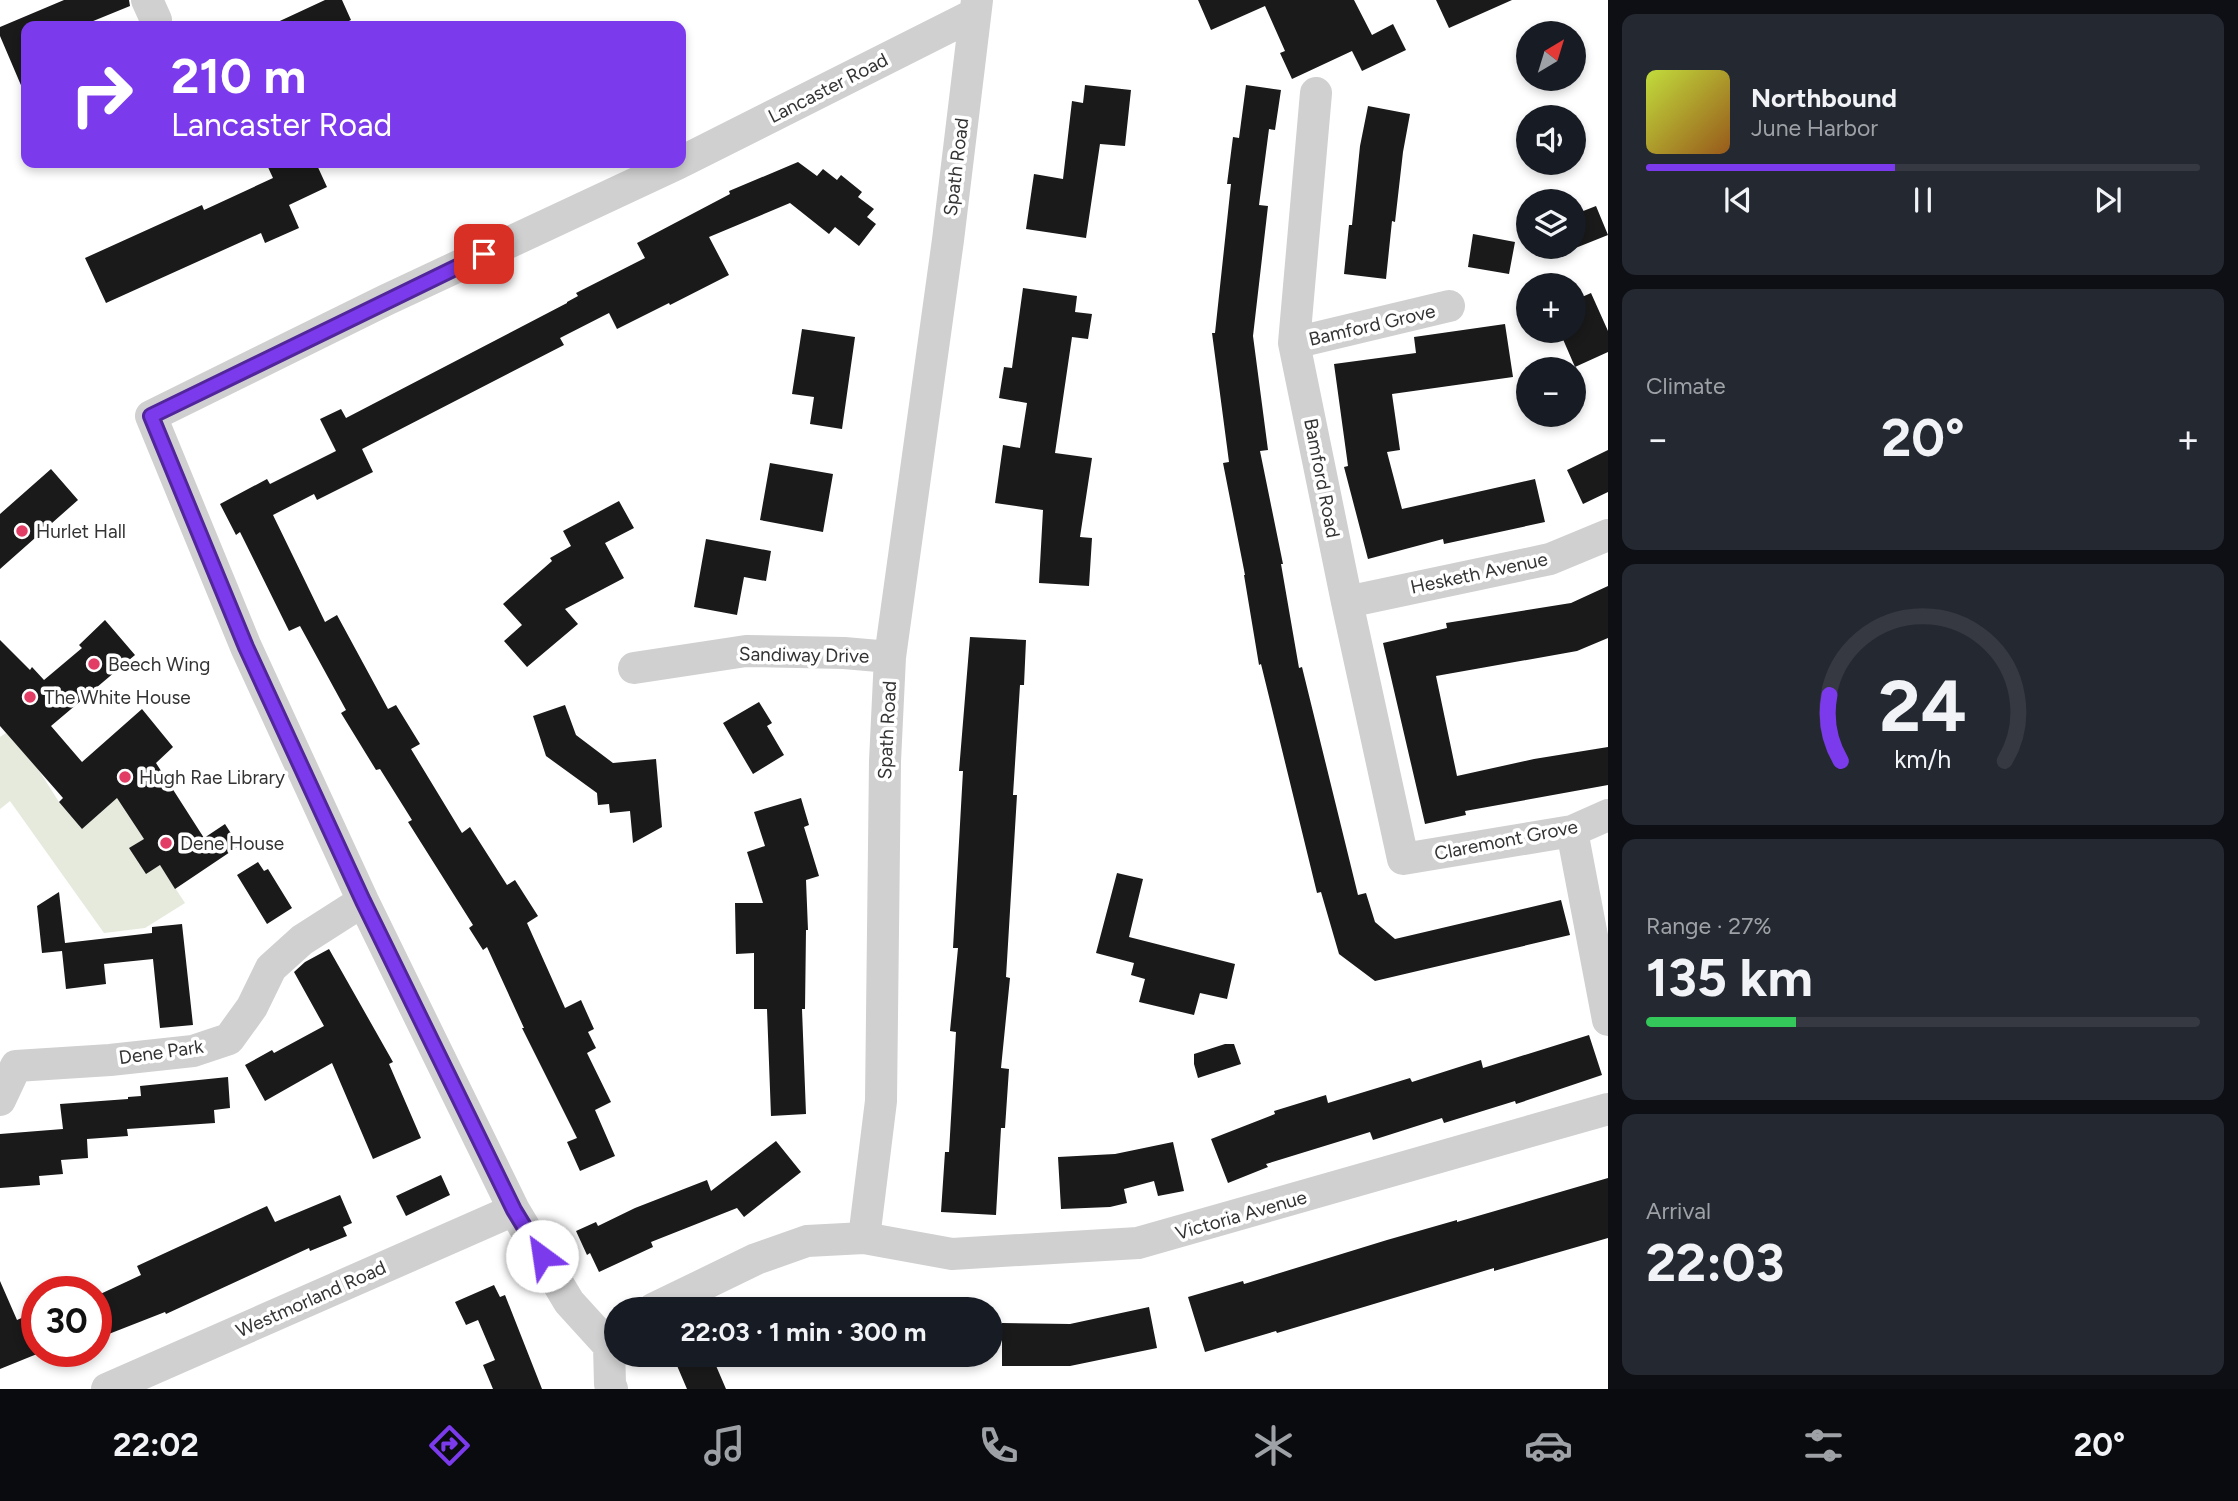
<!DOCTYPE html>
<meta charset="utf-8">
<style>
:root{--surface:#171b24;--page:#242831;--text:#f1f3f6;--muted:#9ea1a6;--line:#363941;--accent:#7c3aed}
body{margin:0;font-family:Figtree,sans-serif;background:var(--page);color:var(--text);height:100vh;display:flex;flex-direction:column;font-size:26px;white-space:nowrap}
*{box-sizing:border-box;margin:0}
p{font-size:23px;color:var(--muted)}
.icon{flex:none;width:38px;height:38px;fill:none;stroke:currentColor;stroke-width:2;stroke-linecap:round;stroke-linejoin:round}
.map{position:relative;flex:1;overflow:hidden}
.sheet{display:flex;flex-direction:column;gap:14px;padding:14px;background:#0d0f14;width:630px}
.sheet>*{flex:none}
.guide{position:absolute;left:21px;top:21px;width:665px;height:147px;border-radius:14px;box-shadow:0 4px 10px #0003;background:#7c3aed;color:#fff;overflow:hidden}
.needle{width:46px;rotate:38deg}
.buttons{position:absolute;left:1516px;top:21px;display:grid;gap:14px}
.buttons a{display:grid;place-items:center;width:70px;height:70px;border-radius:50%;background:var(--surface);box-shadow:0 4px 10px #0003;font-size:35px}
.speed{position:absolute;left:21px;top:1276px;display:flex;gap:14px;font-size:35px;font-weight:700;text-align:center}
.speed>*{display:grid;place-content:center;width:91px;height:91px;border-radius:50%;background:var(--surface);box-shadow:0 4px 10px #0003;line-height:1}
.speed .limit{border:10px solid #d22;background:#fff;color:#111}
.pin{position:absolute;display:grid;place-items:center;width:60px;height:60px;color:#fff;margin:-30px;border-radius:14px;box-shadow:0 4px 10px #0006}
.me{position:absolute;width:77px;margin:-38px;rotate:329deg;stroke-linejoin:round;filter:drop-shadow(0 0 5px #0008)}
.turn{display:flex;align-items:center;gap:24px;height:147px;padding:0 35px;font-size:32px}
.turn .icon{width:91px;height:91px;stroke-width:2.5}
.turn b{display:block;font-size:49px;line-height:60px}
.big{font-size:52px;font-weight:700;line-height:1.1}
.sheet .card{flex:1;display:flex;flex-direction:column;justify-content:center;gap:10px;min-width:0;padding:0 24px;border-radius:14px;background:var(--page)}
.sheet .dial{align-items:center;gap:0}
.dial svg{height:182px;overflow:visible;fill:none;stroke:var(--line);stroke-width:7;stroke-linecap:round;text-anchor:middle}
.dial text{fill:var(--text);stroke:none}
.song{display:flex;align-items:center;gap:21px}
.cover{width:84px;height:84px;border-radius:10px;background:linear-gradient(135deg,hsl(70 70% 55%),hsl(30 70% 35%))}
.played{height:7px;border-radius:4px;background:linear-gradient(90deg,var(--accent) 45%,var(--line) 45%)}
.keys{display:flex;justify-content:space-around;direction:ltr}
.heat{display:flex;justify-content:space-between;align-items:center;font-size:38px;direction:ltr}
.charge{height:10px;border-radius:5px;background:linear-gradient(90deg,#34c759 27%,var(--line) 0)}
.trip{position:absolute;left:604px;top:1297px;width:399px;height:70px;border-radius:35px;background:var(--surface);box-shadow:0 4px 10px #0003;font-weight:700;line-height:70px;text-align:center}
.dock{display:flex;height:112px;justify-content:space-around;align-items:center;background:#090b0e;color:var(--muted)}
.dock .icon{width:49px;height:49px}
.dock .selected{color:var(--accent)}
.dock b{font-size:32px;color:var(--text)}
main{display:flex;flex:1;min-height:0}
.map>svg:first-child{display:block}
.green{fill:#e5eadc}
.building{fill:#1a1a1a}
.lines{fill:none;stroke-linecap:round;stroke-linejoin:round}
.minor{stroke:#d0d0d0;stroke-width:32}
.route-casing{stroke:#51269a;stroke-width:18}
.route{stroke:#7c3aed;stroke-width:12}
.poi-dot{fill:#e23d65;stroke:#fff;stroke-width:2.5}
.labels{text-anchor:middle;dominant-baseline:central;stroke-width:7;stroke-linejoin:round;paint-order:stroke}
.street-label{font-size:19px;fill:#333;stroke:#fff}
.poi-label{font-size:19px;fill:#333;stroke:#fff;text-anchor:start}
</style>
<main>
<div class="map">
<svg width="1608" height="1389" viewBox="0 0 1608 1389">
<rect width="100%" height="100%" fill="#fff"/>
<path class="green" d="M6,733L38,769L59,802L82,829L123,792L139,812L130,817L144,839L130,848L146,873L160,865L185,903L145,928L104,933L10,801L0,809V737Z"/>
<path class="building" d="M64,0H129L130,6L81,26H26V97L0,36V27Z
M325,0H342L351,20L338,26H269Z
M1198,0H1354L1372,35L1393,24L1406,50L1362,71L1352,51L1292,79L1280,53L1285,51L1265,6L1211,30Z
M1436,0H1512L1449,28Z
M1085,85L1131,90L1125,146L1100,144L1086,238L1026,229L1034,174L1063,179L1072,101L1083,103Z
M1246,85L1281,90L1275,130L1269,129L1259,205L1268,206L1253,336L1268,450L1260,451L1283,564H1281L1299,668L1302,667L1358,895L1366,893L1375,922L1395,939L1561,900L1570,935L1375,981L1339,954L1321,892L1317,893L1261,664L1259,665L1244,575H1245L1223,463L1229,462L1212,333H1215L1231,184H1227L1233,137L1239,138Z
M1368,106L1410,114L1403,152L1395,222L1392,221L1386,279L1344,274L1349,225H1352L1360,146Z
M798,162L817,176L823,169L837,180L841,175L862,192L858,197L874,209L867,217L876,224L859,246L835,227L829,234L790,203L709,237L729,275L670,305L669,303L617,329L609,313L560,338L564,345L362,449L373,472L317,500L314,494L273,515L325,622L337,615L388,709L396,705L420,744L411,749L462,833L470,827L507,885L515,880L538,916L527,923L565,1008L581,1000L594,1029L588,1032L596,1048L587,1053L611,1102L595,1110L615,1156L580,1171L567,1142L577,1138L522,1028H524L487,947L483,950L469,928L473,925L408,822L412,820L380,769L376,770L341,713L346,710L300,626L289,631L240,532L236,535L220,504L267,479L270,484L336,451L320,419L341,409L346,418L567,303V302L578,296L576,293L645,258L637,243L730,194L729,191Z
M266,163H316L327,187L289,205L299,228L265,243L261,233L106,303L85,258L202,205L204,210L273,178Z
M1596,206L1608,235L1573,249V215Z
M1473,234L1515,242L1509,274L1468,267Z
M1023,288L1077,296L1075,312L1092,314L1088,339L1072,337L1055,453L1092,458L1080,537L1092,538L1089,586L1039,583L1043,510L995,503L1003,445L1020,448L1027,403L999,398L1004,367L1012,368Z
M1591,293L1608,331V352L1575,367L1562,337L1573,332V301Z
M1505,324L1513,377L1392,394L1400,450L1387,452L1402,509L1535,479L1545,522L1444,544L1443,539L1368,559L1344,467L1348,466L1334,364L1416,353L1414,337Z
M802,329L855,337L842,429L810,424L814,397L792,394Z
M1608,450V492L1583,504L1567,470Z
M770,463L833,474L823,532L760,520Z
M51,469L78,500L0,569V514Z
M619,501L634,528L605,543L624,578L565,609L578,624L527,667L504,641L522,625L503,604L552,561L550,558L571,546L563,531Z
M706,539L771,551L766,581L744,577L737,615L694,607Z
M1608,586V638L1577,651L1436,676L1457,776L1534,759L1608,747V785L1465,811L1466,815L1425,824L1383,643L1447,628L1446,623L1571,603Z
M105,620L135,655L51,726L82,762L142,709L173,747L156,763L204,838L225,824L239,846L175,889L160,865L146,874L129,848L144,839L117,798L82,829L59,802L63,798L0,726V640L30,670L32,667L44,680L82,648L79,645Z
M970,637L1026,640L1024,685H1020L1013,795H1017L1006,977L1010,978L1001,1068L1009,1069L1005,1128H1001L996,1215L941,1212L945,1152H949L956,1032L950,1031L958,948H953L963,771H959Z
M759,702L772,723L767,726L784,755L753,774L723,723Z
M565,705L576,735L613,763L656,759L662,827L633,843L630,811L610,813L609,804L598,805L597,793L546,756L533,716Z
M801,798L809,825L804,827L819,876L806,880L808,930H806L805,1009H802L806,1114L771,1116L767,1009H754V953L736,954L735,903H763L747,852L765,846L754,812Z
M258,862L264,871L268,869L292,908L267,924L237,875Z
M1117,873L1143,879L1129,937L1235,964L1227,999L1200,993L1194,1015L1139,1002L1145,979L1131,975L1134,963L1096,953Z
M59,892L65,943L152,933V927L182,924L193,1025L160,1028L153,959L104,964L106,984L66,989L62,951L42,953L37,906Z
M329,949L393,1062L389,1064L421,1138L373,1159L332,1063L265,1101L245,1065L272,1050L274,1053L324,1026L294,972L305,962Z
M1589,1035L1602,1075L1516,1104L1515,1101L1444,1123L1442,1118L1373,1140L1370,1132L1266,1164L1268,1167L1228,1183L1211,1139L1275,1114L1274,1111L1326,1095L1328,1103L1410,1078L1412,1082L1481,1060L1483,1068Z
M1225,1044H1234L1241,1064L1198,1078L1194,1064V1054Z
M228,1077L230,1108L214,1110L215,1123L127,1129L128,1136L87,1139L88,1158L61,1160L63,1174L39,1176L40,1185L0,1188V1134L63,1129L60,1104L128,1099V1097L141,1096L140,1086Z
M776,1141L801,1172L744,1217L737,1208L651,1242L653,1247L599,1272L590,1253L587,1255L576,1231L596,1222L598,1226L635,1208L707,1180L711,1191Z
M1173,1142L1184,1191L1158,1196L1154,1181L1124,1189L1127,1203L1110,1207L1061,1209L1058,1157L1115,1154Z
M441,1175L450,1195L406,1216L396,1196Z
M1608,1178V1238L1494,1271V1268L1277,1333L1276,1331L1205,1352L1188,1297L1243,1281L1244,1284L1387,1240L1457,1220V1222Z
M340,1195L352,1223L343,1227L347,1236L310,1251L309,1248L166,1314L165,1312L96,1339V1296L141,1275L137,1266L267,1206L275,1222Z
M0,1281L17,1320L37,1311V1354L0,1369Z
M494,1285L500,1297L505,1295L542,1389H493L483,1365L495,1360L478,1320L466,1325L455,1302Z
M1149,1307L1157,1348L1070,1366H1002V1323L1070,1324Z
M672,1354H711L726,1389H687Z"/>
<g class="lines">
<path class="minor" d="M147,0L156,20
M1316,93L1294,343L1347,602L1403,859L1572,831L1608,815
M681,162L975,14
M1294,343L1449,306
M1347,602L1550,559L1608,535
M634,668L746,651L844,653L890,657
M1572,831L1608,1020
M0,1100L16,1066L110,1060L193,1051L229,1039L252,1007L271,968L302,940L363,901
M864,1238L952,1254L1138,1243L1608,1109
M653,1309L756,1259L807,1241L864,1238L881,1101L885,761L890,657L948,240L977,0
M107,1389L514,1210
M612,1389L610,1384L609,1346L569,1302L514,1210L363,901L246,647L151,416L386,300L679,163"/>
</g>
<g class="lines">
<defs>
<path id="route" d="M484,254L151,416L246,647L363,901L514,1210L542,1256"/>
</defs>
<use href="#route" class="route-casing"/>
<use href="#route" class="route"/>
</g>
<g class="poi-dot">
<circle cx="22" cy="531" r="7"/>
<circle cx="94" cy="664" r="7"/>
<circle cx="30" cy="697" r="7"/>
<circle cx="125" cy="777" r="7"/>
<circle cx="166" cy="843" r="7"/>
</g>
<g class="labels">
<g class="street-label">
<text transform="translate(828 88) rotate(-27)">Lancaster Road</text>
<text transform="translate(956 167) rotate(-83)">Spath Road</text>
<text transform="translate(1372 325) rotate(-13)">Bamford Grove</text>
<text transform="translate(1322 478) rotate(79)">Bamford Road</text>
<text transform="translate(1479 573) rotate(-12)">Hesketh Avenue</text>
<text transform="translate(804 655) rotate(1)">Sandiway Drive</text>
<text transform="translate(887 730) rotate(-87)">Spath Road</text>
<text transform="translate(1506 840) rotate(-11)">Claremont Grove</text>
<text transform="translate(161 1052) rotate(-8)">Dene Park</text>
<text transform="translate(1241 1215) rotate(-16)">Victoria Avenue</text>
<text transform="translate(311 1299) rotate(-24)">Westmorland Road</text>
</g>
<g class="poi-label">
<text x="36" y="531">Hurlet Hall</text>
<text x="108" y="664">Beech Wing</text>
<text x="44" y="697">The White House</text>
<text x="139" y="777">Hugh Rae Library</text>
<text x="180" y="843">Dene House</text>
</g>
</g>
</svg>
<div class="buttons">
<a><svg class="needle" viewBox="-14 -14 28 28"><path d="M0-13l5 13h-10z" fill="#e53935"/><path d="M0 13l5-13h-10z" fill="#9ea1a6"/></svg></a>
<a><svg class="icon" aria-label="sound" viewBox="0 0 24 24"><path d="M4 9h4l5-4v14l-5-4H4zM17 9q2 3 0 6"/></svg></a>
<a><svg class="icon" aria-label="layers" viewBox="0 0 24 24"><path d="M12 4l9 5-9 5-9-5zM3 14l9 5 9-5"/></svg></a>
<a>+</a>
<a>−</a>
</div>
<div class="speed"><div class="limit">30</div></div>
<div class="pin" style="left:484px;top:254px;background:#d93025"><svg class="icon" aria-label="arrive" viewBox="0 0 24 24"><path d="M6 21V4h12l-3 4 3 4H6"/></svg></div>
<svg class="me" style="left:542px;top:1256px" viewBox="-20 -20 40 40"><circle r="19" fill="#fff"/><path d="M0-13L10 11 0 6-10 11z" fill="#7c3aed"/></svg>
<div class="trip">22:03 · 1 min · 300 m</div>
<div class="guide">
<div class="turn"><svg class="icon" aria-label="right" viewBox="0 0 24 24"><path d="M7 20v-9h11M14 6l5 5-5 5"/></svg><div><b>210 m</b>Lancaster Road</div></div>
</div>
</div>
<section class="sheet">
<div class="card">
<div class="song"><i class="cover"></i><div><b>Northbound</b><p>June Harbor</p></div></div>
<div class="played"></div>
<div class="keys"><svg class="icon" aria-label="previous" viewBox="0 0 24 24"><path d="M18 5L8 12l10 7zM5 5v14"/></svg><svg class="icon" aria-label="pause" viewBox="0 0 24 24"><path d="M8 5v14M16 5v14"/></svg><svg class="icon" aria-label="next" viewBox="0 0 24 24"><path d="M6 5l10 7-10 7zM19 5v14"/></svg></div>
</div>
<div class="card"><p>Climate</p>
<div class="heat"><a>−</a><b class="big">20°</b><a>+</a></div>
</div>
<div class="card dial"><svg viewBox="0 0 100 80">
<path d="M14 69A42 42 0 1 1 86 69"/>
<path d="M14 69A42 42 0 0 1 9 40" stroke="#7c3aed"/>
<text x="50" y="56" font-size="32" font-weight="700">24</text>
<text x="50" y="72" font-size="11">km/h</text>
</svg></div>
<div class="card"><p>Range · 27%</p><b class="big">135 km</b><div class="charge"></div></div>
<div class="card"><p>Arrival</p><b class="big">22:03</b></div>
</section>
</main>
<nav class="dock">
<b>22:02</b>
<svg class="icon selected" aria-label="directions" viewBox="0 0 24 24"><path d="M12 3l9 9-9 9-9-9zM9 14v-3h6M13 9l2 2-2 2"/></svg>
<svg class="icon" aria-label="music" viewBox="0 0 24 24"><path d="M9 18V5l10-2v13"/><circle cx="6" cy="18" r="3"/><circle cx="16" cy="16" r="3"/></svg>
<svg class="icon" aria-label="phone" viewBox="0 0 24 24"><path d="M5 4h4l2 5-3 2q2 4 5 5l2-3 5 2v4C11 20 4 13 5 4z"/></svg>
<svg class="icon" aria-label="climate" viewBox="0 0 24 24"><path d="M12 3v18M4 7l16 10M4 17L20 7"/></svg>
<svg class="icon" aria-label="car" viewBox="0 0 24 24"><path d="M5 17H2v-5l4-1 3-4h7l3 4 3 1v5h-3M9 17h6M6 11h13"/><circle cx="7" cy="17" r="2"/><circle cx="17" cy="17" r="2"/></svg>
<svg class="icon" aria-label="filters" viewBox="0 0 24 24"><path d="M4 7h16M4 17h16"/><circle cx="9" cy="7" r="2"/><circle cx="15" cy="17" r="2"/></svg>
<b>20°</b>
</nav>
